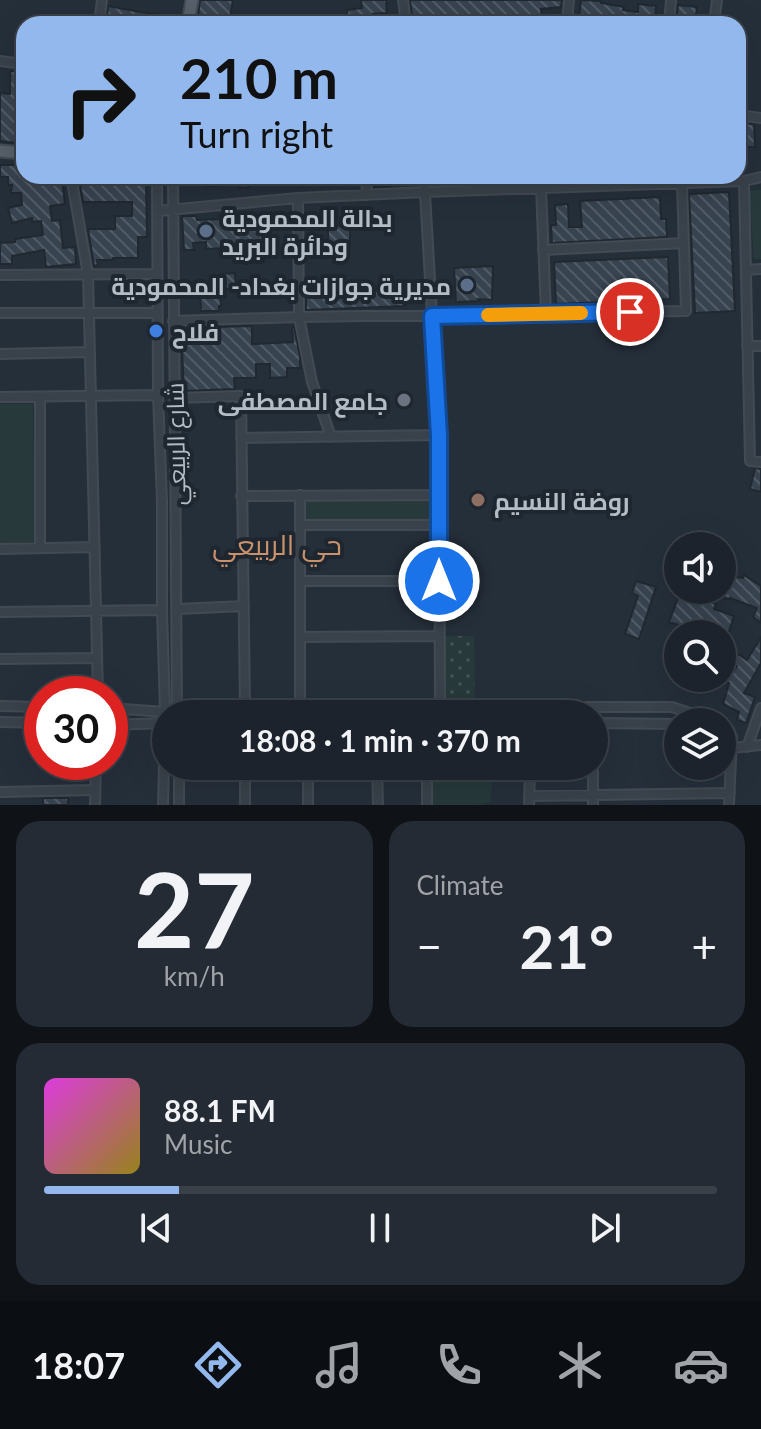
<!DOCTYPE html>
<meta charset="utf-8">
<style>
:root{--surface:#1c232c;--page:#252b34;--text:#f1f3f6;--muted:#a0a4a9;--line:#3a4048;--accent:#92b8ed}
body{margin:0;font-family:Lato,Cairo,sans-serif;background:var(--page);color:var(--text);height:100vh;display:flex;flex-direction:column;font-size:30px;white-space:nowrap}
*{box-sizing:border-box;margin:0}
p{font-size:26px;color:var(--muted)}
.icon{flex:none;width:44px;height:44px;fill:none;stroke:currentColor;stroke-width:2;stroke-linecap:round;stroke-linejoin:round}
.map{position:relative;height:805px;overflow:hidden}
.side{display:flex;flex-direction:column;gap:16px;padding:16px;background:#0f1318;flex:1}
.side>*{flex:none}
.top-card{position:absolute;left:16px;top:16px;width:730px;height:168px;border-radius:24px;box-shadow:0 8px 32px #0002,0 0 0 2px var(--line);background:#92b8ed;color:#111;overflow:hidden}
.tools{position:absolute;left:664px;top:532px;display:grid;gap:16px}
.tools a{display:grid;place-items:center;width:72px;height:72px;border-radius:50%;background:var(--surface);box-shadow:0 8px 32px #0002,0 0 0 2px var(--line);font-size:40px}
.speed{position:absolute;left:24px;top:676px;display:flex;gap:16px;font-size:40px;font-weight:700;text-align:center}
.speed>*{display:grid;place-content:center;width:104px;height:104px;border-radius:50%;background:var(--surface);box-shadow:0 8px 32px #0002,0 0 0 2px var(--line);line-height:1}
.speed .limit{border:12px solid #d22;background:#fff;color:#111}
.pin{position:absolute;display:grid;place-items:center;width:68px;height:68px;color:#fff;margin:-34px;border:4px solid #fff;border-radius:50%;box-shadow:0 2px 8px #0007}
.me{position:absolute;width:88px;margin:-44px;rotate:0deg;stroke-linejoin:round;filter:drop-shadow(0 0 6px #0008)}
.turn{display:flex;align-items:center;gap:28px;height:168px;padding:0 32px;font-size:36px}
.turn .icon{width:104px;height:104px;stroke-width:2.5}
.turn b{display:block;font-size:56px;line-height:68px}
.big{font-size:60px;font-weight:700;line-height:1.1}
.side .widget{flex:1;display:flex;flex-direction:column;justify-content:center;gap:12px;min-width:0;padding:0 28px;border-radius:24px;background:var(--page)}
.side .dial{align-items:center;gap:0}
.dial b{font-size:104px;line-height:1}
.song{display:flex;align-items:center;gap:24px}
.cover{width:96px;height:96px;border-radius:12px;background:linear-gradient(135deg,hsl(300 70% 55%),hsl(50 70% 35%))}
.played{height:8px;border-radius:4px;background:linear-gradient(90deg,var(--accent) 20%,var(--line) 20%)}
.keys{display:flex;justify-content:space-around;direction:ltr}
.heat{display:flex;justify-content:space-between;align-items:center;font-size:44px;direction:ltr}
.side .tiles{flex:1;display:grid;gap:16px;grid-template-columns:1fr 1fr}
.widget:last-child{grid-column:span 2}
.trip{position:absolute;left:152px;top:700px;width:456px;height:80px;border-radius:40px;background:var(--surface);box-shadow:0 8px 32px #0002,0 0 0 2px var(--line);font-weight:700;line-height:80px;text-align:center}
.menu{display:flex;height:128px;justify-content:space-around;align-items:center;background:#0b0e12;color:var(--muted)}
.menu .icon{width:56px;height:56px}
.menu .selected{color:var(--accent)}
.menu b{font-size:36px;color:var(--text)}
.map>svg:first-child{display:block}
.grass{fill:url(#grass-dots)}
.garden{fill:#27393b}
.building{fill:url(#building-back-hatch);stroke:#202831;stroke-width:2}
.lines{fill:none;stroke-linecap:round;stroke-linejoin:round}
.minor-casing{stroke:#424a53;stroke-width:12}
.major-casing{stroke:#424a53;stroke-width:15}
.minor{stroke:#39414a;stroke-width:8}
.major{stroke:#57606a;stroke-width:11}
.route-casing{stroke:#114b97;stroke-width:20}
.route{stroke:#1a73e8;stroke-width:14}
.slow{stroke:#f59e0b;stroke-width:14}
.service-dot{fill:#5c6f8a;stroke:#1e262f;stroke-width:3}
.shop-dot{fill:#3f7fe0;stroke:#1e262f;stroke-width:3}
.worship-dot{fill:#6b7280;stroke:#1e262f;stroke-width:3}
.education-dot{fill:#8d6e63;stroke:#1e262f;stroke-width:3}
.labels{text-anchor:middle;dominant-baseline:central;stroke-width:8;stroke-linejoin:round;paint-order:stroke}
.poi-label{font-size:24px;font-weight:bold;fill:#b4bcc6;stroke:#1e262f;text-anchor:start}
.street-label{font-size:24px;fill:#b4bcc6;stroke:#1e262f}
.quarter-label{font-size:28px;fill:#c9916c;stroke:#1e262f}
</style>
<div class="map">
<svg width="761" height="805" viewBox="0 0 761 805">
<defs>
<pattern id="grass-dots" width="8" height="8" patternUnits="userSpaceOnUse" patternTransform="scale(2)"><rect width="8" height="8" fill="#27393b"/><path d="M2 2h.1M6 6h.1" fill="none" stroke="#445456" stroke-width="1.8" stroke-linecap="round"/></pattern>
<pattern id="building-back-hatch" width="6" height="6" patternUnits="userSpaceOnUse" patternTransform="scale(2)"><rect width="6" height="6" fill="#384350"/><path d="M-1 5l2 2M0 0l6 6M5-1l2 2" fill="none" stroke="#525c68"/></pattern>
</defs>
<rect width="100%" height="100%" fill="#252f3a"/>
<path class="grass" d="M439,636H474L475,705L440,708Z"/>
<path class="garden" d="M761,190V259H754L749,191Z
M0,404H33L34,543H0Z
M302,500H429V523H302Z
M430,766H492L491,802L476,805H431Z"/>
<path class="building" d="M200,0H233L229,24H197Z
M361,0H386L387,13L373,14L374,24H348L347,10L362,8Z
M410,0H562L561,7L541,9L542,19L510,22L509,15L460,20V24H413Z
M581,0L601,1V3L624,7L623,10L638,12V4L656,6L655,23L635,21L634,24H608L609,20L591,19H593V24H574L575,17L579,18Z
M678,5L697,7L695,24H676Z
M108,6L174,18L173,24H106Z
M738,33L745,34L742,59L738,58Z
M10,71L24,72V144L0,141V93L10,94Z
M738,123L754,124L755,147H738Z
M0,165H22V176H47L46,182L62,180L65,204L50,206L52,221L60,220L63,248L75,247L76,264L46,267L44,250L12,256V264H0V243L15,242V239L43,235L41,221L32,222V218L12,223L8,208L22,205L21,193H11L12,185H8V177H0Z
M97,176H146L147,237H138V258H113V260H97L98,265L94,266L88,229H115V216H132V202H83L79,179L97,178Z
M205,176H248L249,187L240,188V184L206,186Z
M268,176H311V181L268,184Z
M378,176H390L391,187H374L373,180L378,179Z
M446,176H483V182L446,183Z
M729,192L735,311L695,313L689,194Z
M660,197L661,219H666L667,237L552,243L551,225H556L555,205L568,204L569,227H582L580,201Z
M220,215H227V221L243,220V217H262L264,262L246,263V243L229,244V248L206,249V242L193,243L194,250H184L182,216H196L197,220L220,219Z
M328,226H350V248H328Z
M668,257L670,299L556,304L554,262Z
M493,266L492,300L478,299L479,301L456,302L454,268Z
M235,273L236,288L221,289V274Z
M363,287V291L404,290L405,306L306,310V288Z
M200,291H220L221,306H219V311H201Z
M252,326V344L293,342L292,327H294L300,356V368H287V377L270,378V364H256V378H234L235,389L184,391L181,328Z
M755,468L761,469V492L750,489Z
M689,532L703,534L701,546H687Z
M722,575L743,578L744,575L761,586V623L753,617L757,608L730,598V599L716,597L717,590H722Z
M636,581L656,587L639,639L625,634L638,596L632,593Z
M681,590H695L693,597L716,604L714,609L734,616L727,638L722,636V634H694L695,630L669,622Z
M761,637V663L744,693L755,697L746,723L737,720L739,712L723,704L729,683L727,682L737,666L733,664L738,654L747,660Z
M43,798H68V805H43Z"/>
<g class="lines">
<defs>
<path id="minor" d="M403,0L406,24
M99,24L102,0
M567,24L569,0
M669,24L671,0
M714,24L717,0
M0,61L24,64
M738,115L761,118
M71,176L88,274L98,694
M173,176L177,712L300,707H672L717,722
M366,176L367,195
M424,176L439,435L440,708
M744,181L750,461L761,462
M541,188L546,314
M298,198L299,317L312,382L331,437
M157,211L298,198L425,192L744,181L761,177
M543,250L684,243
M746,270L761,269
M0,275L157,274
M0,313H157
M173,321L299,317L686,311L682,183
M747,346H761
M0,354L90,352
M0,397L158,395
M40,397V548
M175,398L241,396L245,708
M241,438L439,435
M300,495V707
M241,496L439,495
M300,525H439
M0,549L95,547
M300,581H439
M177,609L244,606
M0,612L162,610
M300,637L439,636
M0,659L97,658
M0,706L42,707
M110,708L165,712L162,610V502L158,395L157,176
M0,722L42,723
M594,723L678,724
M722,724L729,730L732,737L729,805
M110,725L165,723L163,805
M747,747L761,708
M731,748L761,745
M179,766V805
M245,766V805
M308,766V805
M377,766L378,805
M427,766V805
M593,766V805
M0,792L95,790
M529,796L730,793
M95,805L96,762
M529,805L530,766"/>
<path id="major" d="M188,24L192,0
M0,151L24,153"/>
</defs>
<use href="#minor" class="minor-casing"/>
<use href="#major" class="major-casing"/>
<use href="#minor" class="minor"/>
<use href="#major" class="major"/>
</g>
<g class="lines">
<defs>
<path id="route" d="M439,581V435L432,316L630,312"/>
</defs>
<use href="#route" class="route-casing"/>
<use href="#route" class="route"/>
<path class="slow" d="M488,315L581,313"/>
</g>
<g class="service-dot">
<circle cx="206" cy="231" r="8"/>
<circle cx="467" cy="285" r="8"/>
</g>
<circle class="shop-dot" cx="156" cy="331" r="8"/>
<circle class="worship-dot" cx="404" cy="400" r="8"/>
<circle class="education-dot" cx="478" cy="500" r="8"/>
<g class="labels">
<g class="poi-label">
<text x="222" y="217">بدالة المحمودية<tspan x="222" dy="28">ودائرة البريد</tspan></text>
<text x="451" y="285" text-anchor="end">مديرية جوازات بغداد- المحمودية</text>
<text x="172" y="331">فلاح</text>
<text x="388" y="400" text-anchor="end">جامع المصطفى</text>
<text x="494" y="500">روضة النسيم</text>
</g>
<g class="street-label">
<text transform="translate(175 444) rotate(-91)">شارع الربيعي</text>
</g>
<g class="quarter-label">
<text x="277" y="544">حي الربيعي</text>
</g>
</g>
</svg>
<div class="tools">
<a><svg class="icon" aria-label="sound" viewBox="0 0 24 24"><path d="M4 9h4l5-4v14l-5-4H4zM17 9q2 3 0 6"/></svg></a>
<a><svg class="icon" aria-label="search" viewBox="0 0 24 24"><circle cx="10" cy="10" r="6"/><path d="M15 15l6 6"/></svg></a>
<a><svg class="icon" aria-label="layers" viewBox="0 0 24 24"><path d="M12 4l9 5-9 5-9-5zM3 14l9 5 9-5"/></svg></a>
</div>
<div class="speed"><div class="limit">30</div></div>
<div class="pin" style="left:630px;top:312px;background:#d93025"><svg class="icon" aria-label="arrive" viewBox="0 0 24 24"><path d="M6 21V4h12l-3 4 3 4H6"/></svg></div>
<svg class="me" style="left:439px;top:581px" viewBox="-20 -20 40 40"><circle r="17" fill="#1a73e8" stroke="#fff" stroke-width="3"/><path d="M0-11L8 9 0 5-8 9z" fill="#fff"/></svg>
<div class="trip">18:08 · 1 min · 370 m</div>
<div class="top-card">
<div class="turn"><svg class="icon" aria-label="right" viewBox="0 0 24 24"><path d="M7 20v-9h11M14 6l5 5-5 5"/></svg><div><b>210 m</b>Turn right</div></div>
</div>
</div>
<section class="side">
<div class="tiles">
<div class="widget dial"><b>27</b><p>km/h</p></div>
<div class="widget"><p>Climate</p>
<div class="heat"><a>−</a><b class="big">21°</b><a>+</a></div>
</div>
<div class="widget">
<div class="song"><i class="cover"></i><div><b>88.1 FM</b><p>Music</p></div></div>
<div class="played"></div>
<div class="keys"><svg class="icon" aria-label="previous" viewBox="0 0 24 24"><path d="M18 5L8 12l10 7zM5 5v14"/></svg><svg class="icon" aria-label="pause" viewBox="0 0 24 24"><path d="M8 5v14M16 5v14"/></svg><svg class="icon" aria-label="next" viewBox="0 0 24 24"><path d="M6 5l10 7-10 7zM19 5v14"/></svg></div>
</div>
</div>
</section>
<nav class="menu">
<b>18:07</b>
<svg class="icon selected" aria-label="directions" viewBox="0 0 24 24"><path d="M12 3l9 9-9 9-9-9zM9 14v-3h6M13 9l2 2-2 2"/></svg>
<svg class="icon" aria-label="music" viewBox="0 0 24 24"><path d="M9 18V5l10-2v13"/><circle cx="6" cy="18" r="3"/><circle cx="16" cy="16" r="3"/></svg>
<svg class="icon" aria-label="phone" viewBox="0 0 24 24"><path d="M5 4h4l2 5-3 2q2 4 5 5l2-3 5 2v4C11 20 4 13 5 4z"/></svg>
<svg class="icon" aria-label="climate" viewBox="0 0 24 24"><path d="M12 3v18M4 7l16 10M4 17L20 7"/></svg>
<svg class="icon" aria-label="car" viewBox="0 0 24 24"><path d="M5 17H2v-5l4-1 3-4h7l3 4 3 1v5h-3M9 17h6M6 11h13"/><circle cx="7" cy="17" r="2"/><circle cx="17" cy="17" r="2"/></svg>
</nav>
